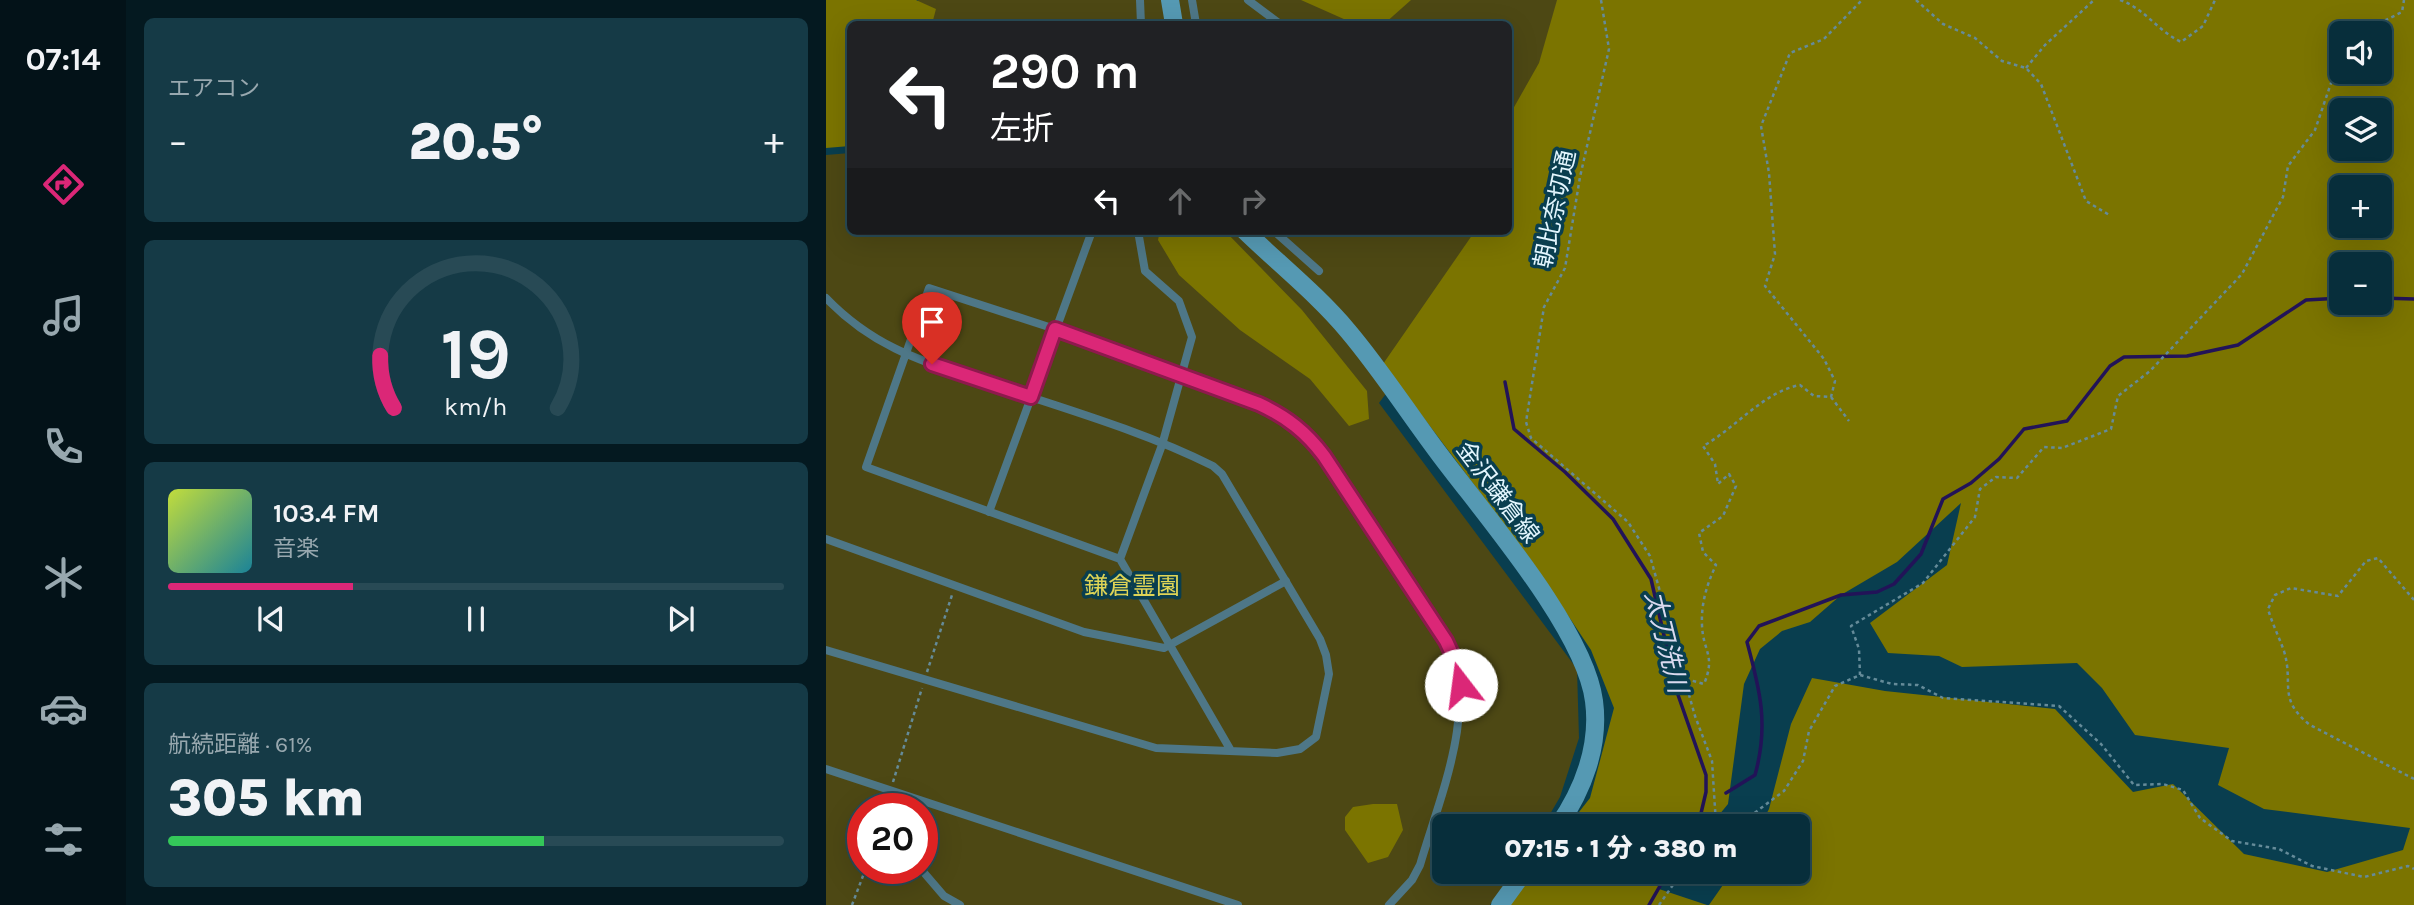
<!DOCTYPE html>
<html lang="ja">
<meta charset="utf-8">
<style>
:root{--surface:#072e3b;--page:#153a46;--text:#f1f3f6;--muted:#98a8af;--line:#284a55;--accent:#db2777}
body{margin:0;font-family:Karla,"Noto Sans JP",sans-serif;background:var(--page);color:var(--text);height:100vh;display:flex;flex-direction:column;font-size:26px;white-space:nowrap}
*{box-sizing:border-box;margin:0}
p{font-size:23px;color:var(--muted)}
.icon{flex:none;width:38px;height:38px;fill:none;stroke:currentColor;stroke-width:2;stroke-linecap:round;stroke-linejoin:round}
.map{position:relative;flex:1;overflow:hidden}
.details{display:flex;flex-direction:column;gap:18px;padding:18px;background:#041920;width:700px}
.details>*{flex:none}
.hud{position:absolute;left:21px;top:21px;width:665px;height:214px;border-radius:10px;box-shadow:0 7px 28px #0002,0 0 0 2px var(--line);background:#202124;color:#fff;overflow:hidden}
.controls{position:absolute;left:1503px;top:21px;display:grid;gap:14px}
.controls a{display:grid;place-items:center;width:63px;height:63px;border-radius:10px;background:var(--surface);box-shadow:0 7px 28px #0002,0 0 0 2px var(--line);font-size:35px}
.speed{position:absolute;left:21px;top:793px;display:flex;gap:14px;font-size:35px;font-weight:700;text-align:center}
.speed>*{display:grid;place-content:center;width:91px;height:91px;border-radius:50%;background:var(--surface);box-shadow:0 7px 28px #0002,0 0 0 2px var(--line);line-height:1}
.speed .limit{border:10px solid #d22;background:#fff;color:#111}
.pin{position:absolute;display:grid;place-items:center;width:60px;height:60px;color:#fff;margin:-72px -30px;border-radius:50% 50% 50% 0;rotate:-45deg;box-shadow:0 0 7px #0007}
.pin .icon{rotate:45deg}
.me{position:absolute;width:77px;margin:-38px;rotate:345deg;stroke-linejoin:round;filter:drop-shadow(0 0 5px #0008)}
.turn{display:flex;align-items:center;gap:24px;height:147px;padding:0 28px;font-size:32px}
.turn .icon{width:91px;height:91px;stroke-width:2.5}
.turn b{display:block;font-size:49px;line-height:60px}
.lanes{display:flex;align-items:center;height:66px;padding:0 28px;background:#0003;justify-content:center;gap:35px;direction:ltr}
.lanes .off{opacity:.35}
.big{font-size:52px;font-weight:800;line-height:1.1}
.details .card{flex:1;display:flex;flex-direction:column;justify-content:center;gap:10px;min-width:0;padding:0 24px;border-radius:10px;background:var(--page)}
.details .dial{align-items:center;gap:0}
.dial svg{height:182px;overflow:visible;fill:none;stroke:var(--line);stroke-width:7;stroke-linecap:round;text-anchor:middle}
.dial text{fill:var(--text);stroke:none}
.song{display:flex;align-items:center;gap:21px}
.cover{width:84px;height:84px;border-radius:10px;background:linear-gradient(135deg,hsl(70 70% 55%),hsl(190 70% 35%))}
.played{height:7px;border-radius:4px;background:linear-gradient(90deg,var(--accent) 30%,var(--line) 30%)}
.keys{display:flex;justify-content:space-around;direction:ltr}
.heat{display:flex;justify-content:space-between;align-items:center;font-size:38px;direction:ltr}
.charge{height:10px;border-radius:5px;background:linear-gradient(90deg,#34c759 61%,var(--line) 0)}
.trip{position:absolute;left:606px;top:814px;width:378px;height:70px;border-radius:10px;background:var(--surface);box-shadow:0 7px 28px #0002,0 0 0 2px var(--line);font-weight:800;line-height:70px;text-align:center}
main{display:flex;flex:1;min-height:0}
.menu{display:flex;flex-direction:column;width:126px;justify-content:space-around;align-items:center;background:#031218;color:var(--muted)}
.menu .icon{width:49px;height:49px}
.menu .on{color:var(--accent)}
.menu b{font-size:32px;color:var(--text)}
.map>svg:first-child{display:block}
.green{fill:#4d4814;fill-rule:evenodd}
.forest{fill:#7b7400;fill-rule:evenodd}
.lines{fill:none;stroke-linecap:round;stroke-linejoin:round}
.stream{stroke:#221358;stroke-width:3.5}
.path{stroke:#658b99;stroke-width:2.5;stroke-dasharray:3.5 3.5;stroke-linecap:butt}
.service{stroke:#4e7787;stroke-width:8}
.secondary{stroke:#5599b3;stroke-width:18}
.route-casing{stroke:#8e194d;stroke-width:18}
.route{stroke:#db2777;stroke-width:12}
.labels{text-anchor:middle;dominant-baseline:central;stroke-width:7;stroke-linejoin:round;paint-order:stroke}
.street-label{font-size:24px;fill:#e3f6fe;stroke:#093e4f}
.park-label{font-size:24px;fill:#ded456;stroke:#093e4f}
.water-label{font-size:26px;font-style:italic;fill:#d9daef;stroke:#093e4f}
</style>
<main>
<nav class="menu">
<b>07:14</b>
<svg class="icon on" aria-label="directions" viewBox="0 0 24 24"><path d="M12 3l9 9-9 9-9-9zM9 14v-3h6M13 9l2 2-2 2"/></svg>
<svg class="icon" aria-label="music" viewBox="0 0 24 24"><path d="M9 18V5l10-2v13"/><circle cx="6" cy="18" r="3"/><circle cx="16" cy="16" r="3"/></svg>
<svg class="icon" aria-label="phone" viewBox="0 0 24 24"><path d="M5 4h4l2 5-3 2q2 4 5 5l2-3 5 2v4C11 20 4 13 5 4z"/></svg>
<svg class="icon" aria-label="climate" viewBox="0 0 24 24"><path d="M12 3v18M4 7l16 10M4 17L20 7"/></svg>
<svg class="icon" aria-label="car" viewBox="0 0 24 24"><path d="M5 17H2v-5l4-1 3-4h7l3 4 3 1v5h-3M9 17h6M6 11h13"/><circle cx="7" cy="17" r="2"/><circle cx="17" cy="17" r="2"/></svg>
<svg class="icon" aria-label="filters" viewBox="0 0 24 24"><path d="M4 7h16M4 17h16"/><circle cx="9" cy="7" r="2"/><circle cx="15" cy="17" r="2"/></svg>
</nav>
<section class="details">
<div class="card"><p>エアコン</p>
<div class="heat"><a>−</a><b class="big">20.5°</b><a>+</a></div>
</div>
<div class="card dial"><svg viewBox="0 0 100 80">
<path d="M14 69A42 42 0 1 1 86 69"/>
<path d="M14 69A42 42 0 0 1 8 46" stroke="#db2777"/>
<text x="50" y="56" font-size="32" font-weight="700">19</text>
<text x="50" y="72" font-size="11">km/h</text>
</svg></div>
<div class="card">
<div class="song"><i class="cover"></i><div><b>103.4 FM</b><p>音楽</p></div></div>
<div class="played"></div>
<div class="keys"><svg class="icon" aria-label="previous" viewBox="0 0 24 24"><path d="M18 5L8 12l10 7zM5 5v14"/></svg><svg class="icon" aria-label="pause" viewBox="0 0 24 24"><path d="M8 5v14M16 5v14"/></svg><svg class="icon" aria-label="next" viewBox="0 0 24 24"><path d="M6 5l10 7-10 7zM19 5v14"/></svg></div>
</div>
<div class="card"><p>航続距離 · 61%</p><b class="big">305 km</b><div class="charge"></div></div>
</section>
<div class="map">
<svg width="1588" height="905" viewBox="0 0 1588 905">
<rect width="100%" height="100%" fill="#093e4f"/>
<path class="green" d="M92,0H774L683,228L682,24H89Z
M24,153V231H681L553,403L751,669L753,738L734,797L717,826H618V872H687L664,905H0V155ZM37,808H96V868H37Z"/>
<path class="forest" d="M0,0H90L110,9L106,24H24V146L0,148Z
M475,0H585L558,24H529Z
M731,0H1588V905H883L906,872H971V826H934L943,809L965,724L986,678L1059,691L1229,709L1307,792L1347,784L1418,854L1501,872L1577,850L1584,828L1438,809L1392,785L1403,748L1309,735L1276,688L1251,663L1136,667L1113,656L1062,653L1044,623L1121,565L1135,503L1071,562L1015,595L984,622L956,631L934,649L918,684L902,804L884,826H742L764,798L788,708L765,650L705,560L557,364L649,231H682L683,116L713,63ZM1516,33H1554V72H1516ZM1516,110H1554V149H1516ZM1516,187H1554V226H1516ZM1516,264H1554V303H1516Z
M334,231H399L476,310L541,391L543,419L523,426L484,379L414,330L353,275L332,240Z
M547,804H571L577,830L562,857L542,863L519,830V817L527,807Z
M705,872H846L833,889L881,905H680Z"/>
<g class="lines">
<path class="stream" d="M1554,298L1588,299
M679,382L688,429L739,472L787,519L825,579L851,692L880,775V792L872,826
M900,793L929,775C943,725 934,690 921,642L933,626L1015,595L1051,592L1068,584L1095,554L1117,499L1145,483L1173,459L1198,429L1241,421L1284,366L1298,357L1361,356L1412,345L1480,300L1516,298
M823,905L842,872"/>
<path class="path" d="M775,0L783,49L754,177L739,268L718,307L700,422L705,438L802,522L824,556L869,716L886,761L890,824
M1090,0L1117,24L1149,38L1176,61L1200,68L1215,84L1260,201L1285,216
M1294,0C1318,8 1332,31 1355,42L1377,26L1389,0
M1534,33L1576,12L1578,0
M1200,68L1219,45L1268,0
M1005,397L1023,421
M1588,600L1552,558L1540,561L1512,596L1465,588L1449,595L1442,609C1446,623 1453,637 1458,651C1468,684 1451,699 1484,725L1588,779
M101,672L126,595
M1034,675L1033,649L1025,626L1097,583L1149,517L1154,489L1170,477L1191,478L1218,447L1236,448L1285,429L1292,396L1324,371L1416,274L1457,197L1462,166L1489,130L1516,51
M860,679L878,684C890,655 877,652 876,625C875,603 881,584 890,565L877,552L873,533L897,516L910,486L903,474L892,484L889,464L877,446C910,428 937,392 974,385L988,396L1005,397L1009,381L998,359L939,286L949,254L943,173L935,126L964,53L998,39L1036,0
M67,782L96,688
M59,808L62,798
M889,826L927,814L958,791L977,761L983,731L1009,686L1034,675L1066,684L1092,685L1117,698L1233,706L1275,744L1308,785L1337,784L1357,790L1374,818L1406,841L1453,849L1486,866L1538,877L1582,866L1588,869
M26,905L40,868
M833,905L856,872"/>
<path class="service" d="M314,0L315,24
M366,0L370,24
M422,0L454,24
M312,231L319,271L353,301L366,337L336,445L294,559L404,749
M448,231L493,271
M0,298C53,353 107,364 177,388C247,411 321,433 387,466L396,474L494,639L500,655L503,674L490,737L474,749L451,753L330,748L0,650
M163,512L266,231
M0,539L258,632L338,648L460,581
M294,559L40,467L103,288L229,329L433,404L461,418L485,440L620,641C655,704 613,799 594,865L586,880L563,905
M0,769L412,905
M94,868L118,896L134,905"/>
<path class="secondary" d="M344,0L348,24
M419,231C453,264 492,295 522,331C555,370 583,414 614,455C658,514 759,630 768,701C774,746 757,790 732,826
M674,905L698,872"/>
</g>
<g class="lines">
<defs>
<path id="route" d="M106,364L205,397L229,329L433,404C461,417 480,432 498,456L620,641L633,669L635,685"/>
</defs>
<use href="#route" class="route-casing"/>
<use href="#route" class="route"/>
</g>
<g class="labels">
<g class="street-label">
<text transform="translate(729 209) rotate(-78)">朝比奈切通</text>
<text transform="translate(672 492) rotate(53)">金沢鎌倉線</text>
</g>
<g class="park-label">
<text x="306" y="586">鎌倉霊園</text>
</g>
<g class="water-label">
<text transform="translate(840 642) rotate(76)">太刀洗川</text>
</g>
</g>
</svg>
<div class="controls">
<a><svg class="icon" aria-label="sound" viewBox="0 0 24 24"><path d="M4 9h4l5-4v14l-5-4H4zM17 9q2 3 0 6"/></svg></a>
<a><svg class="icon" aria-label="layers" viewBox="0 0 24 24"><path d="M12 4l9 5-9 5-9-5zM3 14l9 5 9-5"/></svg></a>
<a>+</a>
<a>−</a>
</div>
<div class="speed"><div class="limit">20</div></div>
<div class="pin" style="left:106px;top:364px;background:#d93025"><svg class="icon" aria-label="arrive" viewBox="0 0 24 24"><path d="M6 21V4h12l-3 4 3 4H6"/></svg></div>
<svg class="me" style="left:635px;top:685px" viewBox="-20 -20 40 40"><circle r="19" fill="#fff"/><path d="M0-13L10 11 0 6-10 11z" fill="#db2777"/></svg>
<div class="trip">07:15 · 1 分 · 380 m</div>
<div class="hud">
<div class="turn"><svg class="icon" aria-label="left" viewBox="0 0 24 24"><path d="M17 20v-9H6M10 6l-5 5 5 5"/></svg><div><b>290 m</b>左折</div></div>
<div class="lanes"><svg class="icon" aria-label="left" viewBox="0 0 24 24"><path d="M17 20v-9H6M10 6l-5 5 5 5"/></svg><svg class="icon off" aria-label="ahead" viewBox="0 0 24 24"><path d="M12 20V5M6 11l6-6 6 6"/></svg><svg class="icon off" aria-label="right" viewBox="0 0 24 24"><path d="M7 20v-9h11M14 6l5 5-5 5"/></svg></div>
</div>
</div>
</main>
